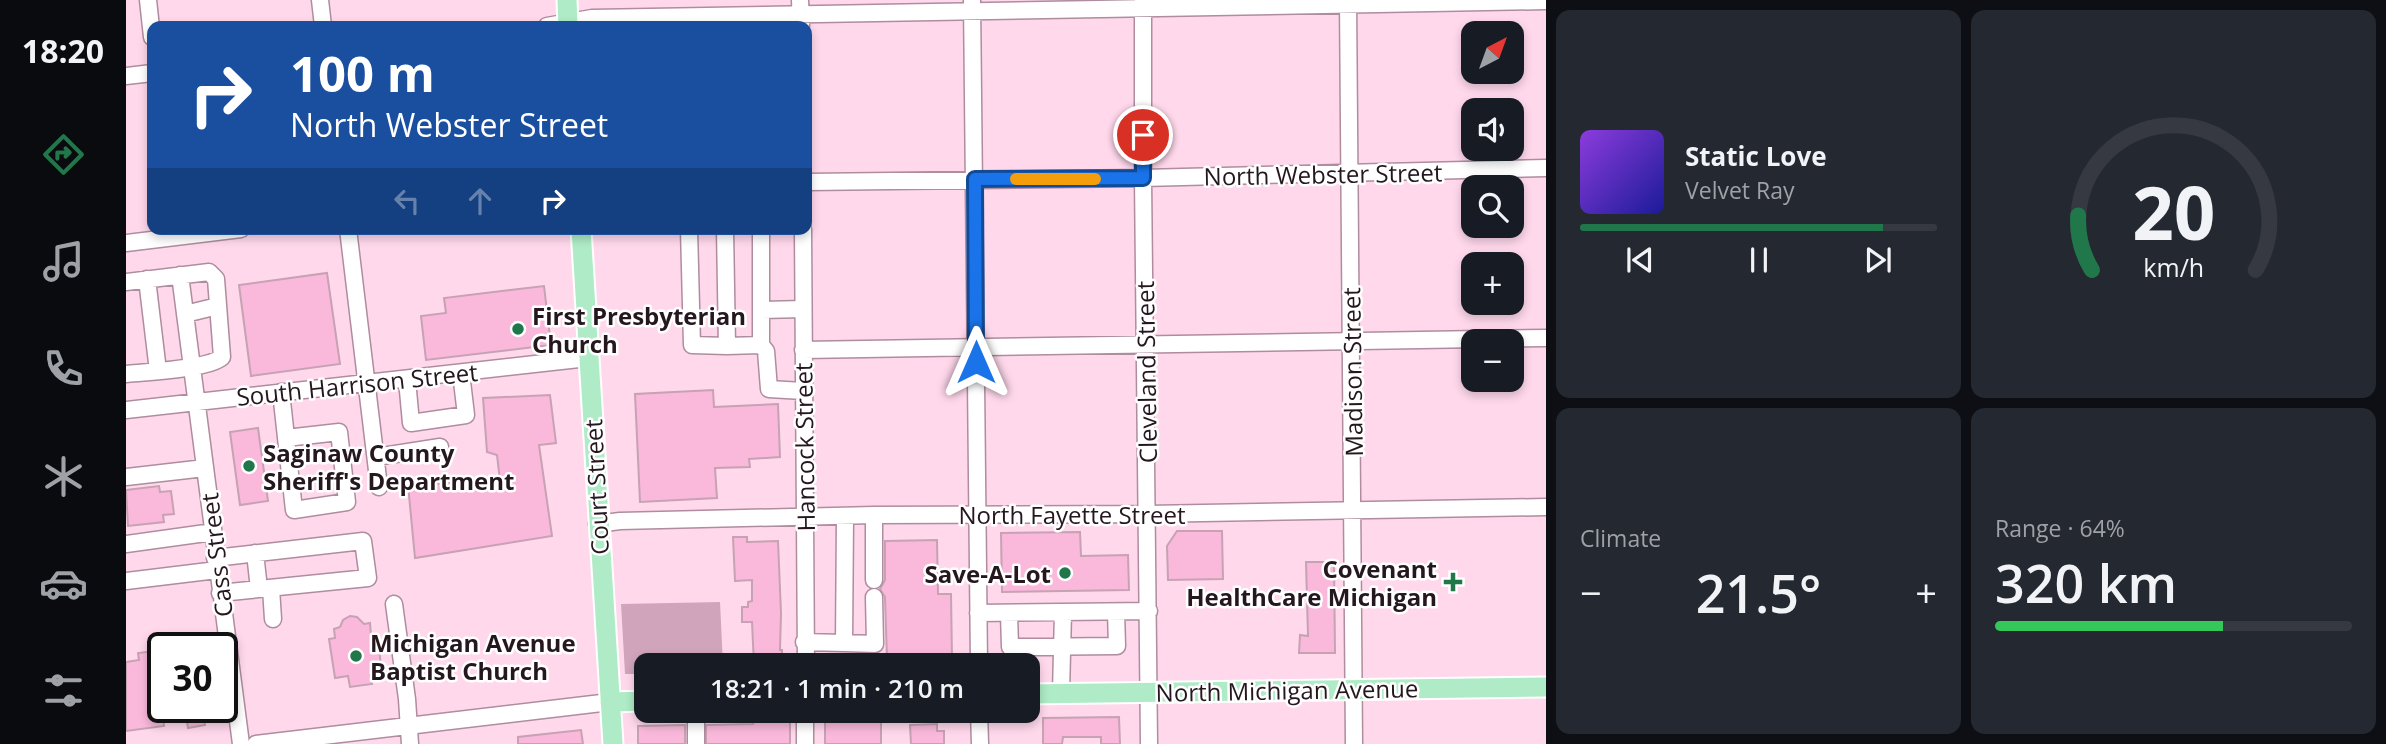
<!DOCTYPE html>
<meta charset="utf-8">
<style>
:root{--surface:#171b24;--page:#242831;--text:#f1f3f6;--muted:#9ea1a6;--line:#363941;--accent:#20774a}
body{margin:0;font-family:"Open Sans",sans-serif;background:var(--page);color:var(--text);height:100vh;display:flex;flex-direction:column;font-size:26px;white-space:nowrap}
*{box-sizing:border-box;margin:0}
p{font-size:23px;color:var(--muted)}
.icon{flex:none;width:38px;height:38px;fill:none;stroke:currentColor;stroke-width:2;stroke-linecap:round;stroke-linejoin:round}
.map{position:relative;flex:1;overflow:hidden}
.panel{display:flex;flex-direction:column;gap:10px;padding:10px;background:#0d0f14;width:840px}
.panel>*{flex:none}
.top-card{position:absolute;left:21px;top:21px;width:665px;height:214px;border-radius:14px;box-shadow:0 4px 10px #0003;background:#1a4fa0;color:#fff;overflow:hidden}
.needle{width:46px;rotate:41deg}
.buttons{position:absolute;left:1335px;top:21px;display:grid;gap:14px}
.buttons a{display:grid;place-items:center;width:63px;height:63px;border-radius:14px;background:var(--surface);box-shadow:0 4px 10px #0003;font-size:35px}
.speed{position:absolute;left:21px;top:632px;display:flex;gap:14px;font-size:35px;font-weight:700;text-align:center}
.speed>*{display:grid;place-content:center;width:91px;height:91px;border-radius:50%;background:var(--surface);box-shadow:0 4px 10px #0003;line-height:1}
.speed .limit{border:4px solid #111;border-radius:10px;background:#fff;color:#111}
.pin{position:absolute;display:grid;place-items:center;width:60px;height:60px;color:#fff;margin:-30px;border:4px solid #fff;border-radius:50%;box-shadow:0 2px 7px #0007}
.me{position:absolute;width:77px;margin:-38px;rotate:0deg;stroke-linejoin:round;filter:drop-shadow(0 0 5px #0008)}
.turn{display:flex;align-items:center;gap:24px;height:147px;padding:0 28px;font-size:32px}
.turn .icon{width:91px;height:91px;stroke-width:2.5}
.turn b{display:block;font-size:49px;line-height:60px}
.lanes{display:flex;align-items:center;height:66px;padding:0 28px;background:#0003;justify-content:center;gap:35px;direction:ltr}
.lanes .off{opacity:.35}
.big{font-size:52px;font-weight:600;line-height:1.1}
.panel .widget{flex:1;display:flex;flex-direction:column;justify-content:center;gap:10px;min-width:0;padding:0 24px;border-radius:14px;background:var(--page)}
.panel .dial{align-items:center;gap:0}
.dial svg{height:182px;overflow:visible;fill:none;stroke:var(--line);stroke-width:7;stroke-linecap:round;text-anchor:middle}
.dial text{fill:var(--text);stroke:none}
.song{display:flex;align-items:center;gap:21px}
.cover{width:84px;height:84px;border-radius:10px;background:linear-gradient(135deg,hsl(270 70% 55%),hsl(240 70% 35%))}
.played{height:7px;border-radius:4px;background:linear-gradient(90deg,var(--accent) 85%,var(--line) 85%)}
.keys{display:flex;justify-content:space-around;direction:ltr}
.heat{display:flex;justify-content:space-between;align-items:center;font-size:38px;direction:ltr}
.charge{height:10px;border-radius:5px;background:linear-gradient(90deg,#34c759 64%,var(--line) 0)}
.panel .tiles{flex:1;display:grid;gap:10px;grid-template-columns:repeat(2,1fr)}
.trip{position:absolute;left:508px;top:653px;width:406px;height:70px;border-radius:14px;background:var(--surface);box-shadow:0 4px 10px #0003;font-weight:600;line-height:70px;text-align:center}
main{display:flex;flex:1;min-height:0}
.dock{display:flex;flex-direction:column;width:126px;justify-content:space-around;align-items:center;background:#090b0e;color:var(--muted)}
.dock .icon{width:49px;height:49px}
.dock .selected{color:var(--accent)}
.dock b{font-size:32px;color:var(--text)}
.map>svg:first-child{display:block}
.green{fill:#d0a5bb}
.building{fill:#fab9db;stroke:#c6a2b4;stroke-width:2}
.lines{fill:none;stroke-linecap:round;stroke-linejoin:round}
.minor-casing{stroke:#af8c9e;stroke-width:19}
.major-casing{stroke:#fff;stroke-width:23}
.minor{stroke:#fff;stroke-width:16}
.major{stroke:#aeebc6;stroke-width:19}
.route-casing{stroke:#114b97;stroke-width:18}
.route{stroke:#1a73e8;stroke-width:12}
.slow{stroke:#f59e0b;stroke-width:12}
.poi-dot{fill:#20774a;stroke:#fff;stroke-width:2.5}
.labels{text-anchor:middle;dominant-baseline:central;stroke-width:5;stroke-linejoin:round;paint-order:stroke}
.street-label{font-size:24px;fill:#24171e;stroke:#fff}
.poi-label{font-size:24px;font-weight:bold;fill:#24171e;stroke:#fff;text-anchor:start}
</style>
<main>
<nav class="dock">
<b>18:20</b>
<svg class="icon selected" aria-label="directions" viewBox="0 0 24 24"><path d="M12 3l9 9-9 9-9-9zM9 14v-3h6M13 9l2 2-2 2"/></svg>
<svg class="icon" aria-label="music" viewBox="0 0 24 24"><path d="M9 18V5l10-2v13"/><circle cx="6" cy="18" r="3"/><circle cx="16" cy="16" r="3"/></svg>
<svg class="icon" aria-label="phone" viewBox="0 0 24 24"><path d="M5 4h4l2 5-3 2q2 4 5 5l2-3 5 2v4C11 20 4 13 5 4z"/></svg>
<svg class="icon" aria-label="climate" viewBox="0 0 24 24"><path d="M12 3v18M4 7l16 10M4 17L20 7"/></svg>
<svg class="icon" aria-label="car" viewBox="0 0 24 24"><path d="M5 17H2v-5l4-1 3-4h7l3 4 3 1v5h-3M9 17h6M6 11h13"/><circle cx="7" cy="17" r="2"/><circle cx="17" cy="17" r="2"/></svg>
<svg class="icon" aria-label="filters" viewBox="0 0 24 24"><path d="M4 7h16M4 17h16"/><circle cx="9" cy="7" r="2"/><circle cx="15" cy="17" r="2"/></svg>
</nav>
<div class="map">
<svg width="1420" height="744" viewBox="0 0 1420 744">
<rect width="100%" height="100%" fill="#ffd8ec"/>
<path class="green" d="M594,602L597,665H520V674H499L495,604Z"/>
<path class="building" d="M201,273L214,364L125,376L113,285Z
M418,286L425,345L300,360L295,316L320,313L318,298Z
M587,390L588,407L652,404L654,457L623,459L624,467L589,468L591,498L514,502L509,394Z
M424,395L430,443L413,445L426,536L289,558L282,485L374,481L371,455L361,452L357,398Z
M132,428L142,501L114,505L104,432Z
M33,486L34,492L45,491L48,514L37,515L38,522L2,526L0,490Z
M1051,531H1096L1097,579L1042,580L1041,546Z
M954,532L955,556L1002,555L1003,590L876,592L875,533Z
M607,537H621V542L652,541L655,613L654,650H656V665H628L626,622H616V607H622V602L626,601V580L609,581Z
M811,540L812,594H825L826,658L761,659L759,597L754,589L759,580V541Z
M1180,562H1208L1209,653H1173L1174,635L1182,636Z
M224,616L231,617L238,624L244,623L245,635L251,634L256,673L244,675L246,684L224,687L222,676L209,678L203,639L209,638L208,629L214,627L217,620Z
M29,651L38,726L0,731V662L13,660L12,653Z
M59,707H76L79,725L62,728Z
M993,717L994,744H975V737H937L936,744H917V718Z
M627,721L664,722V744H580V725L627,724Z
M755,721V744H699V722Z
M811,724V731H818V744H785L784,725Z
M559,725V744H512V726Z
M455,730L457,744H392V737Z"/>
<g class="lines">
<defs>
<path id="minor" d="M22,0L26,37
M194,0L197,26
M674,0L675,26
M846,0L853,665
M1222,0L1228,744
M1017,1V178L1023,744
M421,26L466,18L1420,1
M0,76L26,73
M681,182L1017,178L1420,168
M222,229L253,487
M563,229L566,345L601,346L599,229
M677,229L680,665
M0,243L115,229
M54,275L115,744
M21,279L32,371
M0,282L83,272L90,279L96,357C83,369 21,372 0,374
M635,310L677,309
M59,314L92,306
M635,345L640,351L643,389L677,391
M601,346L635,345V229
M677,350L1420,338
M281,380L285,423L340,415L335,373
M155,392L168,510L221,502L213,432L160,438
M0,410L462,358
M250,457L314,447
M0,477L79,468
M748,515V580
M471,524L494,521L748,515L1022,514L1420,507
M0,544L87,532
M129,553L133,589
M89,558L237,541L242,578L94,593
M0,581L91,570
M145,588L147,619
M268,604L281,699L284,744
M852,613L1023,611
M883,613L884,647L991,646L990,612
M678,642L718,643L719,517
M718,643L749,644L748,597
M935,693L937,612
M570,710V744
M679,710V744
M853,710L854,744
M130,744L484,702"/>
<path id="major" d="M441,0L442,26
M455,229L487,744
M901,694L1420,687
M484,702L520,701"/>
</defs>
<use href="#minor" class="minor-casing"/>
<use href="#major" class="major-casing"/>
<use href="#minor" class="minor"/>
<use href="#major" class="major"/>
</g>
<g class="lines">
<defs>
<path id="route" d="M850,362L849,179L1017,178V135"/>
</defs>
<use href="#route" class="route-casing"/>
<use href="#route" class="route"/>
<path class="slow" d="M890,179H969"/>
</g>
<g class="poi-dot">
<circle cx="392" cy="329" r="7"/>
<circle cx="123" cy="466" r="7"/>
<circle cx="939" cy="573" r="7"/>
<path d="M1323.5 571.5h7v7h7v7h-7v7h-7v-7h-7v-7h7z"/>
<circle cx="230" cy="656" r="7"/>
</g>
<g class="labels">
<g class="street-label">
<text transform="translate(1197 174) rotate(-1)">North Webster Street</text>
<text transform="translate(1020 372) rotate(-91)">Cleveland Street</text>
<text transform="translate(1226 372) rotate(-91)">Madison Street</text>
<text transform="translate(231 384) rotate(-6)">South Harrison Street</text>
<text transform="translate(678 447) rotate(-91)">Hancock Street</text>
<text transform="translate(470 487) rotate(-93)">Court Street</text>
<text x="946" y="514">North Fayette Street</text>
<text transform="translate(90 555) rotate(-97)">Cass Street</text>
<text transform="translate(1161 690) rotate(-1)">North Michigan Avenue</text>
</g>
<g class="poi-label">
<text x="406" y="315">First Presbyterian<tspan x="406" dy="28">Church</tspan></text>
<text x="137" y="452">Saginaw County<tspan x="137" dy="28">Sheriff's Department</tspan></text>
<text x="1311" y="568" text-anchor="end">Covenant<tspan x="1311" dy="28">HealthCare Michigan</tspan></text>
<text x="925" y="573" text-anchor="end">Save-A-Lot</text>
<text x="244" y="642">Michigan Avenue<tspan x="244" dy="28">Baptist Church</tspan></text>
</g>
</g>
</svg>
<div class="buttons">
<a><svg class="needle" viewBox="-14 -14 28 28"><path d="M0-13l5 13h-10z" fill="#e53935"/><path d="M0 13l5-13h-10z" fill="#9ea1a6"/></svg></a>
<a><svg class="icon" aria-label="sound" viewBox="0 0 24 24"><path d="M4 9h4l5-4v14l-5-4H4zM17 9q2 3 0 6"/></svg></a>
<a><svg class="icon" aria-label="search" viewBox="0 0 24 24"><circle cx="10" cy="10" r="6"/><path d="M15 15l6 6"/></svg></a>
<a>+</a>
<a>−</a>
</div>
<div class="speed"><div class="limit">30</div></div>
<div class="pin" style="left:1017px;top:135px;background:#d93025"><svg class="icon" aria-label="arrive" viewBox="0 0 24 24"><path d="M6 21V4h12l-3 4 3 4H6"/></svg></div>
<svg class="me" style="left:850px;top:362px" viewBox="-20 -20 40 40"><path d="M0-17L14 15 0 8-14 15z" fill="#1a73e8" stroke="#fff" stroke-width="4"/></svg>
<div class="trip">18:21 · 1 min · 210 m</div>
<div class="top-card">
<div class="turn"><svg class="icon" aria-label="right" viewBox="0 0 24 24"><path d="M7 20v-9h11M14 6l5 5-5 5"/></svg><div><b>100 m</b>North Webster Street</div></div>
<div class="lanes"><svg class="icon off" aria-label="left" viewBox="0 0 24 24"><path d="M17 20v-9H6M10 6l-5 5 5 5"/></svg><svg class="icon off" aria-label="ahead" viewBox="0 0 24 24"><path d="M12 20V5M6 11l6-6 6 6"/></svg><svg class="icon" aria-label="right" viewBox="0 0 24 24"><path d="M7 20v-9h11M14 6l5 5-5 5"/></svg></div>
</div>
</div>
<section class="panel">
<div class="tiles">
<div class="widget">
<div class="song"><i class="cover"></i><div><b>Static Love</b><p>Velvet Ray</p></div></div>
<div class="played"></div>
<div class="keys"><svg class="icon" aria-label="previous" viewBox="0 0 24 24"><path d="M18 5L8 12l10 7zM5 5v14"/></svg><svg class="icon" aria-label="pause" viewBox="0 0 24 24"><path d="M8 5v14M16 5v14"/></svg><svg class="icon" aria-label="next" viewBox="0 0 24 24"><path d="M6 5l10 7-10 7zM19 5v14"/></svg></div>
</div>
<div class="widget dial"><svg viewBox="0 0 100 80">
<path d="M14 69A42 42 0 1 1 86 69"/>
<path d="M14 69A42 42 0 0 1 8 45" stroke="#20774a"/>
<text x="50" y="56" font-size="32" font-weight="700">20</text>
<text x="50" y="72" font-size="11">km/h</text>
</svg></div>
<div class="widget"><p>Climate</p>
<div class="heat"><a>−</a><b class="big">21.5°</b><a>+</a></div>
</div>
<div class="widget"><p>Range · 64%</p><b class="big">320 km</b><div class="charge"></div></div>
</div>
</section>
</main>
